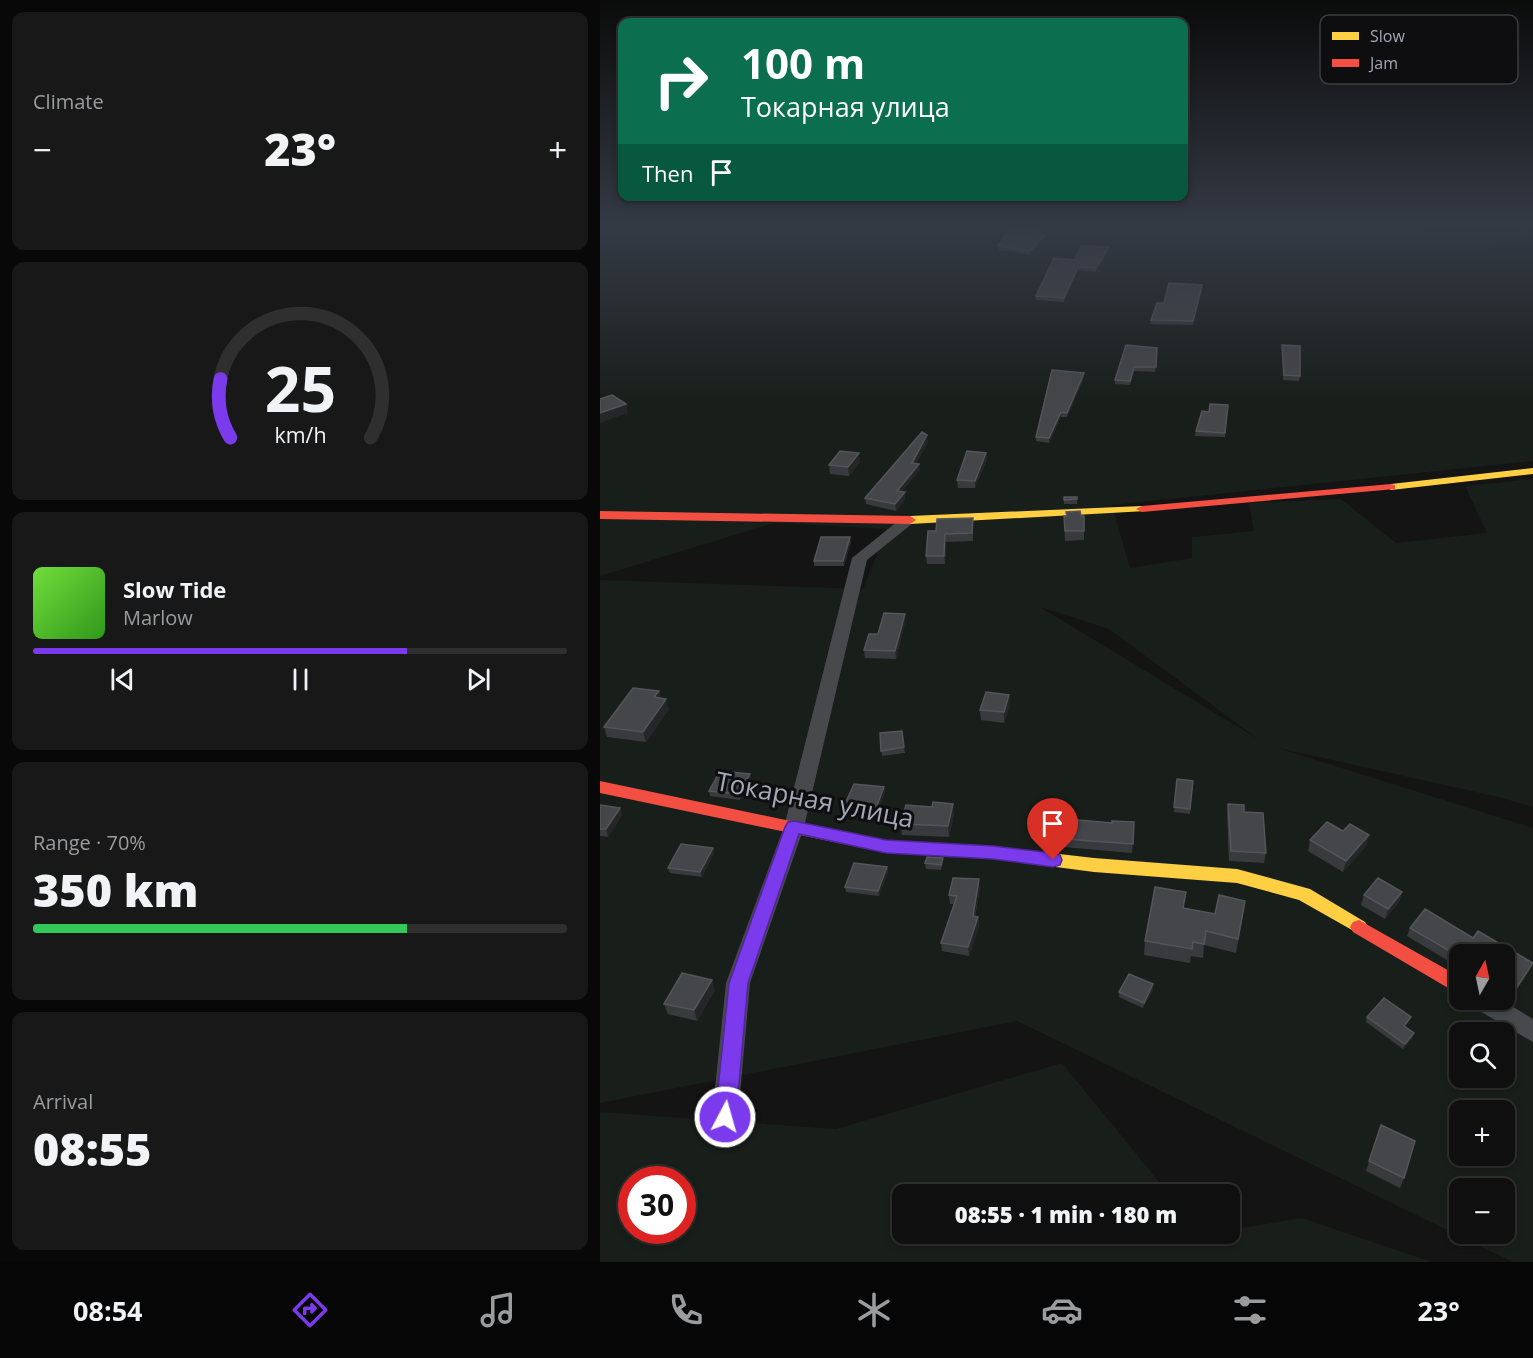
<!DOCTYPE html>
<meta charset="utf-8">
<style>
:root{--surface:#0f0f0f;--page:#181818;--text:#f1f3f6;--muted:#9b9c9e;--line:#2f2f2f;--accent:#7c3aed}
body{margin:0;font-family:"Open Sans",sans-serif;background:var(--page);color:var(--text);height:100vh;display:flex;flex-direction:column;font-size:22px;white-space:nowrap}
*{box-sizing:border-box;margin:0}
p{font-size:20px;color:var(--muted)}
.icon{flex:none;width:33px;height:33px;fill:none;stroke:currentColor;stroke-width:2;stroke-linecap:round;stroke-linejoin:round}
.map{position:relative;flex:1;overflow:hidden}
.side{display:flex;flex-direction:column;gap:12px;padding:12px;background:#080808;width:600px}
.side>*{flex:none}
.banner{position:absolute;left:18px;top:18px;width:570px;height:183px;border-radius:12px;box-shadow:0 3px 9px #0003,0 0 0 2px var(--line);background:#0b6e4f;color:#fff;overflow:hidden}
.needle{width:39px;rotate:9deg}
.buttons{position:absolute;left:849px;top:944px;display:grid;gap:12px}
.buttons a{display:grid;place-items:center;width:66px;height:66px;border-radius:12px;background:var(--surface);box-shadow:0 3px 9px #0003,0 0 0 2px var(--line);font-size:30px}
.speed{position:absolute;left:18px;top:1166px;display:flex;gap:12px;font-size:30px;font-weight:700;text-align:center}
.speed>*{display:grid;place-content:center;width:78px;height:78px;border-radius:50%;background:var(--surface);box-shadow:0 3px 9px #0003,0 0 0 2px var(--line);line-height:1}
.speed .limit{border:9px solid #d22;background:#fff;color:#111}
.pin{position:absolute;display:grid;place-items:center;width:51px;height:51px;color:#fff;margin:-62px -26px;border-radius:50% 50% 50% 0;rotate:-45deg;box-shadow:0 0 6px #0007}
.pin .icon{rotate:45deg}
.me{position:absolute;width:66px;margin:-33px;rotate:6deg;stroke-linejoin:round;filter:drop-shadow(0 0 4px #0008)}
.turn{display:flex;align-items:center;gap:21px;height:126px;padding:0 24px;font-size:27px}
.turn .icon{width:78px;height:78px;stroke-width:2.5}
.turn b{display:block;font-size:42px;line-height:51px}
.then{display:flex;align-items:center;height:57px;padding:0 24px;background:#0003;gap:12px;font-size:22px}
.big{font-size:45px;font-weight:800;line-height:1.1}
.side .widget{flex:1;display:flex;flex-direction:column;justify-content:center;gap:9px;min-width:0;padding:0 21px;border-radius:12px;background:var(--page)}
.side .dial{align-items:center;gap:0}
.dial svg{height:156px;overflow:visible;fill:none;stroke:var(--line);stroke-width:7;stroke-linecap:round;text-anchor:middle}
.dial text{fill:var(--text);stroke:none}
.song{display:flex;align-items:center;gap:18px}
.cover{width:72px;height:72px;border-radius:9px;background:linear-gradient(135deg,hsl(100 70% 55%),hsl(110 70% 35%))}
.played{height:6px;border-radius:3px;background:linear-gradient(90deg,var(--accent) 70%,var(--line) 70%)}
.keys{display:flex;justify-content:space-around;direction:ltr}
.heat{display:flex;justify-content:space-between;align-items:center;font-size:33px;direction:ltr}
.charge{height:9px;border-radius:4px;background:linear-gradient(90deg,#34c759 70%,var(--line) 0)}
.trip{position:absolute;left:292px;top:1184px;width:348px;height:60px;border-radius:12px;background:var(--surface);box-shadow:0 3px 9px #0003,0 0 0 2px var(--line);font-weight:800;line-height:60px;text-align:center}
.tab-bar{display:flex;height:96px;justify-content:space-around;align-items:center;background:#060606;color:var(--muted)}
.tab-bar .icon{width:42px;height:42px}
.tab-bar .active{color:var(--accent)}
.tab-bar b{font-size:27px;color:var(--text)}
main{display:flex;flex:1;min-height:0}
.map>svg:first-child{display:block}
.green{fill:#181e1a;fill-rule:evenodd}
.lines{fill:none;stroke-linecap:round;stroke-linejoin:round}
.street{fill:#48494d;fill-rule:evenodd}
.slow{fill:#ffcf43;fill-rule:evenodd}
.jam{fill:#f24e42;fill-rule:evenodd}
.wall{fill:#393a3d}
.shaded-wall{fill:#252627}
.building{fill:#45464a;stroke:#54555b;stroke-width:1.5}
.route{fill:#7c3aed;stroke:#51269a;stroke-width:1.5}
.labels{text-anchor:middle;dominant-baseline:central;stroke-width:6;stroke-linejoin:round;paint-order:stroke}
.near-street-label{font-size:26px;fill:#a4a8b6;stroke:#0e0e10}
.key{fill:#0e0e10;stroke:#3b3c42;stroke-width:1.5}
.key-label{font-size:16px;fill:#a4a8b6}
</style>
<main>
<section class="side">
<div class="widget"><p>Climate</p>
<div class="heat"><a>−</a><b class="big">23°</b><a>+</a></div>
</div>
<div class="widget dial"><svg viewBox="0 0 100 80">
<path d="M14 69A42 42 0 1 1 86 69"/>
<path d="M14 69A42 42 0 0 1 9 39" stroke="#7c3aed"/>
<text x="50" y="56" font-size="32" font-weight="700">25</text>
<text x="50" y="72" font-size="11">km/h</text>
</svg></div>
<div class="widget">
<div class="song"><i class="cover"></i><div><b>Slow Tide</b><p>Marlow</p></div></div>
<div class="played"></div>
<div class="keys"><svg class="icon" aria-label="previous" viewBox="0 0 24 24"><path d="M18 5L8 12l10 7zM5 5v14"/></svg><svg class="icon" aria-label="pause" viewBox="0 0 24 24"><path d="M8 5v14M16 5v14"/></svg><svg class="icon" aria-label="next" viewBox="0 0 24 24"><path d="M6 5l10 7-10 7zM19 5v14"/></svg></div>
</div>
<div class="widget"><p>Range · 70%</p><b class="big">350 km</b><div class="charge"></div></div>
<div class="widget"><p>Arrival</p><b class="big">08:55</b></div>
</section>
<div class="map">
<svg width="933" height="1262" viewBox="0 0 933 1262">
<rect width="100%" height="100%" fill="#141414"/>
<path class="green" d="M0,227H802L906,239L886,253L933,252V461L512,505L530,568L592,558V537L654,531L649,503L741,499L796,543L887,533L865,486L933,479V807L898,797L678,748L933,828V1262H913L417,1021L0,1103V580L263,589L287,529L174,523L0,576ZM440,607L509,629L658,739ZM860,954H904V999H860ZM860,1032H904V1077H860ZM860,1110H904V1155H860ZM860,1188H904V1233H860Z
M462,1063L569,1194H303V1233H601L603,1235L630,1233V1230L702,1218L832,1262H0V1112L236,1129ZM32,1179H82V1230H32Z"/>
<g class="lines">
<path class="street" d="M308,516L315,520L313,523L267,560L204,827L150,983L138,1117L134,1126L125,1129L116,1126L112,1117L126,983L184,827L252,558L303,517Z
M867,999H900L933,1019V1042L871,1006Z"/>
<path class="slow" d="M933,468V474L791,490L785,487L791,484Z
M542,506L548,509L546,511L310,524L304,520L310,516Z
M381,845L494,858L637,869L710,889L765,922L768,927L765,932L759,934L699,900L637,883L494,872L381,857L375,856L373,851L375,846Z"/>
<path class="jam" d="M791,484L795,485V489L542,512L536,509L542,506Z
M0,511L310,516L316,520L310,524L0,519Z
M0,781L286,841L381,845L387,846L389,851L387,856L381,857L286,853L0,793Z
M759,920L860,977V995L753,932L750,927L753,922Z"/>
</g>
<path class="wall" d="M411,227H447L440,234L445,238L430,255L399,250L398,246Z
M509,251L496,272L478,270L464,302L436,300V296L475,260Z
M602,289L593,325L550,324L551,320L564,303Z
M682,345L700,376L699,381L683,380Z
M557,348L555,372L534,371L530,385L515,384V380Z
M484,373V377L467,417H461L449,443L436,441V437Z
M628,405L625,437L595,436L596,431L609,412Z
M328,442L316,463L320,470L302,491L305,499L296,511L266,504L265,498Z
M386,453L387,459L375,488H358L357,480Z
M260,462L249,476L230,474L229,465Z
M464,497H477V504H464Z
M466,512L481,516H484V540L465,541L464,516H466Z
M373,526V541L346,542L345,564H327L326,556L336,531Z
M250,537L251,542L244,566H214V561Z
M305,622L296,659L265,658L264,650L278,634Z
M59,691L61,698L69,709L46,742L7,737L4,727Z
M410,705L404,723L381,720L380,710Z
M302,731L305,753L282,756L280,733Z
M151,779L140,800L110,796L109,791Z
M577,779L593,781L590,814L574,812Z
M284,787L285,792L277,813L246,810L245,804Z
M628,804L644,812L666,853L664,863L629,861L627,814Z
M0,805L20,808L22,815L8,837L0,836Z
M332,807L354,814L349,837L302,835L301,824Z
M534,822L532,853L464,847V839L512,823Z
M710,840L767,845L743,872L708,851Z
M114,853L102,877L70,873L68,868Z
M325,863H343L341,870L326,869Z
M287,867L288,872L279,896L246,892L245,887Z
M380,888L375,917H378L379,926L369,956L342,951L341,943L354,904H350L349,895Z
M802,892L799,902L785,919L761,905L764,895Z
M584,908L615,914L643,915L636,953L604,945L603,958L591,956L590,963L544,955L545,941Z
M825,909L873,938L878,931L933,963L929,971L911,999L904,995V954H860V968L807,936L810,928Z
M553,984V990L543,1008L519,997V992Z
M115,990L97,1021L68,1014L64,1004Z
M767,1017L809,1022L805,1027L813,1038L803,1049L766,1022Z
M781,1125L804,1178L800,1188L766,1171Z"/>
<path class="shaded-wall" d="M444,227H447L437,238V234Z
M445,235V238L430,255V251Z
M509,247V251L496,272V268Z
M478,267V270L464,302V298Z
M484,373V377L467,417V413Z
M26,404L28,413L0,423V413Z
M461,412V417L449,443V438Z
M327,435L328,442L313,469L312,463Z
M259,453L260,462L249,476L248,467Z
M386,453L387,459L375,488V481Z
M319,464L320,470L297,497V491Z
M305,492V499L296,511L295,504Z
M345,534L346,542L345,564L344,556Z
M250,537L251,542L244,566L243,561Z
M305,614V622L296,659L295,651Z
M59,691L62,701L54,697Z
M409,695L410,705L404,723V712Z
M66,699L69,709L46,742L43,732Z
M150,774L151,779L140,800L139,794Z
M284,787L285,792L277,813L276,808Z
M353,804L354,814L349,837L348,826Z
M20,808L22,815L8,837L6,829Z
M769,835L767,845L743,872L746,861Z
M113,848L114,853L102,877L100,872Z
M287,867L288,872L279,896L278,891Z
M379,879L380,888L373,925V916Z
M802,892L799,902L785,919L788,909Z
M378,917L379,926L369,956L368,947Z
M933,963L929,971L911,999L915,990Z
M112,980L115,990L97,1021L94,1010Z
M553,984V990L543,1008L544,1003Z
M811,1017L809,1022L802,1031L804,1026Z
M814,1033L813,1038L803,1049L805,1044Z"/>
<path class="building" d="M411,227H444L437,234L445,235L430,251L398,246Z
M481,246L509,247L496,268L478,267L464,298L436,296L454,258L475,260Z
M569,283L602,285L593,321L551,320L557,303H564Z
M526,345L557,348L556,367H534L530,381L515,380Z
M682,345L700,346V376L684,375Z
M452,370L484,373L467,413L461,412L449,438L436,437Z
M12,395L26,404L0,413V399Z
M610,404L628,405L625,433L596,431L602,411L609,412Z
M322,432L327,435L312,463L319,464L297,491L305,492L295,504L265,498Z
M240,451L259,453L248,467L229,465Z
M367,451L386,453L375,481L357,480Z
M464,497H477V499L464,500Z
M480,511L481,516H484V531H465L464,516H467L466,512Z
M373,518L372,533L345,534L344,556H326L328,531H336L337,519Z
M221,537H250L243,561H214Z
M284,613L305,614L295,651L264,650L269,634H278Z
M33,688L59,691L54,697L66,699L43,732L4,727Z
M386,692L409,695L404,712L380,710Z
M302,731L304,747L281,751L280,733Z
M120,771L150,774L139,794L109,791Z
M577,779L593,781L590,809L574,807Z
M254,784L284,787L276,808L245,804Z
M333,802L353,804L348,826L301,824L306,805L332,807Z
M628,804L644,805V812L663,813L666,853L631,851Z
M0,805L20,808L6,829H0Z
M467,819L512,823V821L534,822L533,844L464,839Z
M727,822L743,831L750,824L769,835L746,861L710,840Z
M81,844L113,848L100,872L68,868Z
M327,857L343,858L341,865L325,863Z
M254,863L287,867L278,891L245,887Z
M353,878L379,879L373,916L378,917L368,947L341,943L357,896L349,895Z
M778,878L802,892L788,909L764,895Z
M555,887L586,892L583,908L615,914L619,895L645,901L638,939L606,931L604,944L593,942L592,949L545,941Z
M825,909L873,938L878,931L933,963L915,990L904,984V954H860V957L810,928Z
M82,973L112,980L94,1010L64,1004Z
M529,974L553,984L544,1003L519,992Z
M784,998L811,1017L804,1026L814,1033L805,1044L767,1017Z
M781,1125L815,1141L804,1178L769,1161Z"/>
<linearGradient id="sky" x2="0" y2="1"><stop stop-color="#0b0b0b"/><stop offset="0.56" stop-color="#343a45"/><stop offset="1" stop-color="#343a45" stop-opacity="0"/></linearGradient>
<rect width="933" height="404" fill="url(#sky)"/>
<path class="route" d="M194,821L286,840L393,846L453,853L460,855L462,860L460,865L453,867L393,859L286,853L199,834L148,983L136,1117L133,1124L125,1127L118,1124L115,1117L129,983L185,827L188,822Z"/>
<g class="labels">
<g class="near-street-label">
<text transform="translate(215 799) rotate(11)">Токарная улица</text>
</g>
</g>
<rect x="720" y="15" width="198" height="69" rx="9" class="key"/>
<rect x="732" y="32" width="27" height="8" fill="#ffcf43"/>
<rect x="732" y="59" width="27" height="8" fill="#f24e42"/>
<g class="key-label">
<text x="770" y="42">Slow</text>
<text x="770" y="69">Jam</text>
</g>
</svg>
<div class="buttons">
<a><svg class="needle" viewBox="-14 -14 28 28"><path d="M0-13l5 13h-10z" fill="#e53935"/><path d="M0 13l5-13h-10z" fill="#9b9c9e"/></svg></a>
<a><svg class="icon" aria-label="search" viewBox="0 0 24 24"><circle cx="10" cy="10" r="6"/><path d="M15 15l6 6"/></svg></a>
<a>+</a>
<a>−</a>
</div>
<div class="speed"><div class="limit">30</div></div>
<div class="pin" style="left:453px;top:860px;background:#d93025"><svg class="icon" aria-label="arrive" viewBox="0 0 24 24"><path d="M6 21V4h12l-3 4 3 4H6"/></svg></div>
<svg class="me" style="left:125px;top:1117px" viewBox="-20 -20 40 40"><circle r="17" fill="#7c3aed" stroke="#fff" stroke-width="3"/><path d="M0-11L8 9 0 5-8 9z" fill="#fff"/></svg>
<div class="trip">08:55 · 1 min · 180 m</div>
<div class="banner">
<div class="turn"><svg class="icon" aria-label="right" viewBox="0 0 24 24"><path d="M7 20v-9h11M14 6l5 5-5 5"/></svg><div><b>100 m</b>Токарная улица</div></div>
<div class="then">Then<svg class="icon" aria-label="arrive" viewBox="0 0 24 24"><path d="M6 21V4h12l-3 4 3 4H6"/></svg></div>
</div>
</div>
</main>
<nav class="tab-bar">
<b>08:54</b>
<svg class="icon active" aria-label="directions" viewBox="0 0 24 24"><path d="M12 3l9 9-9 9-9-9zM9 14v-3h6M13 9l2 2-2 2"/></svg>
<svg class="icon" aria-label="music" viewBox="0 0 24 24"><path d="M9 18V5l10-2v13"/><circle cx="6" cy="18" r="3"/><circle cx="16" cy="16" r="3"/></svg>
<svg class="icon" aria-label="phone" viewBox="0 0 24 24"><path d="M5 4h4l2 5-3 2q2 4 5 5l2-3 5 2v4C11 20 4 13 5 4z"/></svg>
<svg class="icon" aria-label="climate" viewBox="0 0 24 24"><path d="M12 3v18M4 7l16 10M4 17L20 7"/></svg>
<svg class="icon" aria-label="car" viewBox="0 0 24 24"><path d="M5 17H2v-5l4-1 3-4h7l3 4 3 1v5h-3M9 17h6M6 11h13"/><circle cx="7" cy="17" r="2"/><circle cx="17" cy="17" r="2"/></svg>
<svg class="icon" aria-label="filters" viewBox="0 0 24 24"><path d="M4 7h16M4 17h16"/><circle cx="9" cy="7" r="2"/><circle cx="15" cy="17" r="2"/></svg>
<b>23°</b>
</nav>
